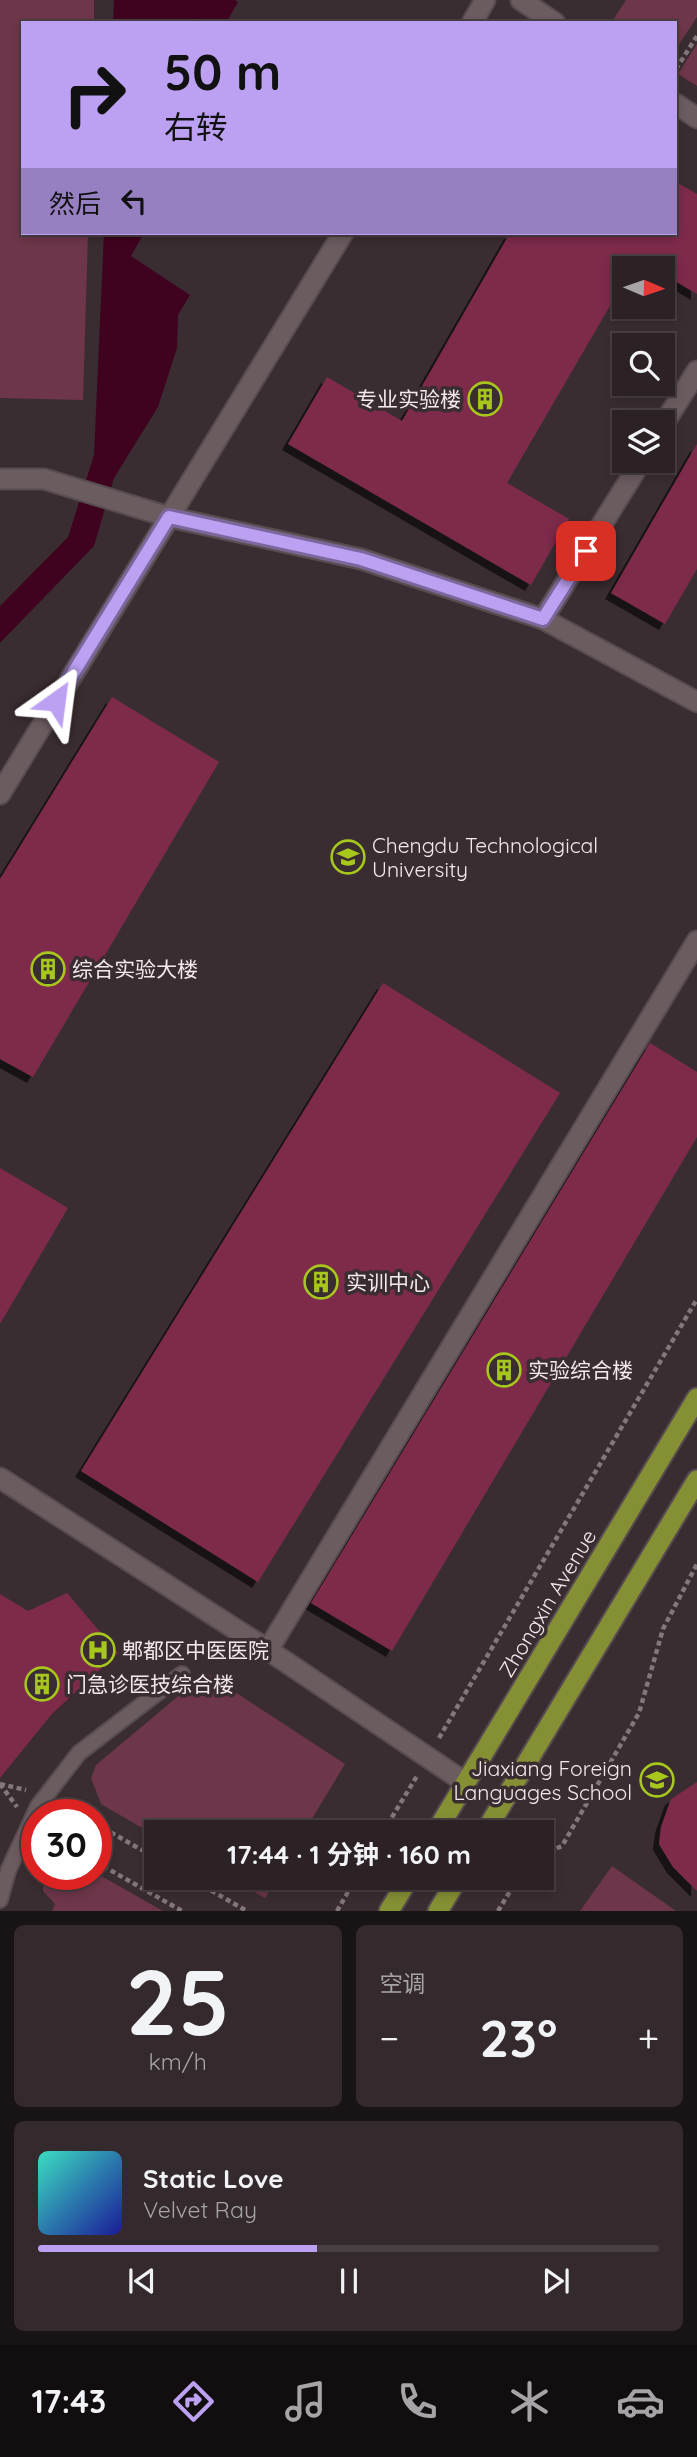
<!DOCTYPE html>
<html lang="zh">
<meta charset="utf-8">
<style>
:root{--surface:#2c2225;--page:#342a2d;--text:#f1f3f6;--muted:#a6a4a7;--line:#483f42;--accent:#bca0f2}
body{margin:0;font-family:Quicksand,"Noto Sans SC",sans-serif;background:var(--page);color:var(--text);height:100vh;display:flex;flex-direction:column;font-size:26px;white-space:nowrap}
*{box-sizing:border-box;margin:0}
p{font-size:23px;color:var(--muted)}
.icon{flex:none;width:38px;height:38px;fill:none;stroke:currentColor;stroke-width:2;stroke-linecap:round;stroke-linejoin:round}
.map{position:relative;height:1911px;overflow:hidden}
.details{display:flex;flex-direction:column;gap:14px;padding:14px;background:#181314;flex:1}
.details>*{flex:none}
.top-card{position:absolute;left:21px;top:21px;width:656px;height:214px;border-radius:0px;box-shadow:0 4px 10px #0003,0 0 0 2px var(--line);background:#bca0f2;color:#111;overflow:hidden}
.needle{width:46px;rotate:92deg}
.buttons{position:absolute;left:612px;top:256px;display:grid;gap:14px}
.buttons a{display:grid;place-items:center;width:63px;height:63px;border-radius:0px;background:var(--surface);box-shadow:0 4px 10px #0003,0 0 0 2px var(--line);font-size:35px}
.speed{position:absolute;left:21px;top:1799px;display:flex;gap:14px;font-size:35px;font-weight:700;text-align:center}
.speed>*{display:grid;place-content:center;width:91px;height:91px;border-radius:50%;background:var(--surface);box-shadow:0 4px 10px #0003,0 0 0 2px var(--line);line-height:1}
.speed .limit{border:10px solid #d22;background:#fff;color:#111}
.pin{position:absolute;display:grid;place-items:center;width:60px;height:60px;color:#fff;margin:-30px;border-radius:14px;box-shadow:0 4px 10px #0006}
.me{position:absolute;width:77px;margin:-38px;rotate:31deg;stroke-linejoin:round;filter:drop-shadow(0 0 5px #0008)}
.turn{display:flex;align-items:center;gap:24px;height:147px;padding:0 28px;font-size:32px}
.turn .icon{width:91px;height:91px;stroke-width:2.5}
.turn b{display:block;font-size:49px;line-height:60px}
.then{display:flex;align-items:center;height:66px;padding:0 28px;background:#0003;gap:14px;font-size:26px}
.big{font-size:52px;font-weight:700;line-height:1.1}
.details .tile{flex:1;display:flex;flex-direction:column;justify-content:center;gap:10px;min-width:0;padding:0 24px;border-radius:10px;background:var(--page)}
.details .dial{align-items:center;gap:0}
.dial b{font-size:91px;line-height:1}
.song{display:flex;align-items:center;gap:21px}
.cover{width:84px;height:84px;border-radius:10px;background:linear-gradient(135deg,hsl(170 70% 55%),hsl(240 70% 35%))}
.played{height:7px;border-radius:4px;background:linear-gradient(90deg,var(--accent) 45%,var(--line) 45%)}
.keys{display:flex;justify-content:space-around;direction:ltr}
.heat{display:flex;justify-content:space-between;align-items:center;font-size:38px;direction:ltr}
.details .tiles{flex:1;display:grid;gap:14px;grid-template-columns:1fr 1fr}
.tile:last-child{grid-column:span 2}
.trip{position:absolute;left:144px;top:1820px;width:410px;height:70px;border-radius:0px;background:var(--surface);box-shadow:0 4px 10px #0003,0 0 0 2px var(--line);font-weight:700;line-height:70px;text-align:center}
.tabs{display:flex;height:112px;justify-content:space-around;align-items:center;background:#120e0f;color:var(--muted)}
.tabs .icon{width:49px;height:49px}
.tabs .current{color:var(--accent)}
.tabs b{font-size:32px;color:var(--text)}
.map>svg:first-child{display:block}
.green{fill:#6e364a}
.water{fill:#40031f}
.building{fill:#7d2c4b;filter:url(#shadow)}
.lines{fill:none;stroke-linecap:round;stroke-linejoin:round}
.service-casing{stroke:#574c50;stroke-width:18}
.minor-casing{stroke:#574c50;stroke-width:23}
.primary-casing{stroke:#574c50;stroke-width:23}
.path{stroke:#82777a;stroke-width:4.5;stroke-dasharray:5 3.5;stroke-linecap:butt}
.service{stroke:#6b5c60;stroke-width:14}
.minor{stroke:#6b5c60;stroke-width:19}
.primary{stroke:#859034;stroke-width:19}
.route-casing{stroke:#7a689d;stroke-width:18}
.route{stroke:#bca0f2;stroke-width:12}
.labels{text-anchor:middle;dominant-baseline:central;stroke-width:7;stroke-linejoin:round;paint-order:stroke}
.poi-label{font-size:21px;fill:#f2e9ec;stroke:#3a2d31;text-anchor:start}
.street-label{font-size:21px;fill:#f2e9ec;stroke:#3a2d31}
</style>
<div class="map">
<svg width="697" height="1911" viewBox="0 0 697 1911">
<defs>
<filter id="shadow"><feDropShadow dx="-6" dy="6" stdDeviation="0" flood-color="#0009"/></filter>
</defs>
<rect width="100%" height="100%" fill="#3a2d31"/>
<path class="green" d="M0,0H94V23H23V233H88L83,400L0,398Z
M626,0H697V17L676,49V23H611Z
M697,44V86L678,74Z
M206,1673L345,1764L304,1832H156V1836L101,1804L91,1778L96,1765Z
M612,1866L676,1911H580Z
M96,1873L163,1911H52L55,1904L43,1891L44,1874Z
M229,1878H277L265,1898Z"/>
<path class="water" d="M114,0H235L238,2L226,23H206L198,18L195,23H113Z
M104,233H144L131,256L190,295L178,315L177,348L158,407L114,478L94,546L0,643V606L68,537L94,455Z"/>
<path class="building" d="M676,182L697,194V294L663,274V268H652L637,259L632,268H625V280L507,483L569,519L531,585L288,444L327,377L402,421L510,233H676Z
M697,444V569L665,624L611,593Z
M112,697L219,762L33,1077L0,1059V879Z
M383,983L560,1093L258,1582L81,1471Z
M650,1043L697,1072V1137L392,1651L311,1603Z
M0,1168L68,1208L0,1324Z
M67,1593L118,1653L51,1715L0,1778V1594L28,1611Z
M697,1782V1891L673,1867L659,1844L661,1827L671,1799Z"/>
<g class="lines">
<defs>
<path id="service" d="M0,1900L8,1871L38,1806L79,1753L182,1674"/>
<path id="minor" d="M521,0L555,23
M472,23L485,0
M676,104L697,118
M663,425L697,371
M0,479H44L169,517L361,559L543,619L642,460
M543,619L697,702
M0,794L343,233
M0,1478L268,1650
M466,1783L268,1650L697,941"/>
<path id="primary" d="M436,1832L697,1398
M485,1832L697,1480
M389,1911L409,1878
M438,1911L458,1878"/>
</defs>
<use href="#service" class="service-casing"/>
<use href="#minor" class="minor-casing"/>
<use href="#primary" class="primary-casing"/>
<path class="path" d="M676,69L697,36
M439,1738L697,1299
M0,1784L26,1790
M0,1784L17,1807
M63,1805L81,1815
M96,1824L156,1858
M383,1832L417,1776
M541,1855L562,1846L639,1713L663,1629L697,1564
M96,1862L182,1911
M189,1878L247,1911
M337,1911L356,1878
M498,1911L518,1878"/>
<use href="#service" class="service"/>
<use href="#minor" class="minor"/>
<use href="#primary" class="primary"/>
</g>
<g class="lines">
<defs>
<path id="route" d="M56,701L169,517L361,559L543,619L586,551"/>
</defs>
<use href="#route" class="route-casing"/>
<use href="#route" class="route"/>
</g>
<defs>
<symbol id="building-ring" viewBox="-11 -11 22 22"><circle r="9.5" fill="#3a2d31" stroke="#a8c71c" stroke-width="1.5"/><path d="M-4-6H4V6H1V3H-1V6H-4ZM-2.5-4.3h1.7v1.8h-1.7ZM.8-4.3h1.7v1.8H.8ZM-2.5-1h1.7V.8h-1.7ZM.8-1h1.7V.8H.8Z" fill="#a8c71c"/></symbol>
<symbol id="university-ring" viewBox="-11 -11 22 22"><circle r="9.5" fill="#3a2d31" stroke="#a8c71c" stroke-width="1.5"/><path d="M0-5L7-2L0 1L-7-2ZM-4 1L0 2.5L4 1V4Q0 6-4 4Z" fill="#a8c71c"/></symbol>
<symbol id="hospital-ring" viewBox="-11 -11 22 22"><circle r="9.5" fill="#3a2d31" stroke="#a8c71c" stroke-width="1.5"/><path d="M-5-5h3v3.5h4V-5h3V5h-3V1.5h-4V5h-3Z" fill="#a8c71c"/></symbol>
<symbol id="school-ring" viewBox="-11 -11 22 22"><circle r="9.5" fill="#3a2d31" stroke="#a8c71c" stroke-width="1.5"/><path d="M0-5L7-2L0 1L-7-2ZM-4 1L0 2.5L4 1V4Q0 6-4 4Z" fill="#a8c71c"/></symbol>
</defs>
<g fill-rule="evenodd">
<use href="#building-ring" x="466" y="380" width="38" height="38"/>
<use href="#university-ring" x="329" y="838" width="38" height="38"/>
<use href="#building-ring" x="29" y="950" width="38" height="38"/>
<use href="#building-ring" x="302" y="1263" width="38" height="38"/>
<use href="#building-ring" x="485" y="1351" width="38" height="38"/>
<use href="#hospital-ring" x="79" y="1631" width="38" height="38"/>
<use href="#building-ring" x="23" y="1665" width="38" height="38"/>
<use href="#school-ring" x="638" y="1761" width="38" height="38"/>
</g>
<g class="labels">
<g class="poi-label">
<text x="461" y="399" text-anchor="end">专业实验楼</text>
<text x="372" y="845">Chengdu Technological<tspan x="372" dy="24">University</tspan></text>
<text x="72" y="969">综合实验大楼</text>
<text x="346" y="1282">实训中心</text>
<text x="528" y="1370">实验综合楼</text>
<text x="122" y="1650">郫都区中医医院</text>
<text x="66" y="1684">门急诊医技综合楼</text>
<text x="632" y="1768" text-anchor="end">Jiaxiang Foreign<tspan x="632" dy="24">Languages School</tspan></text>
</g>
<g class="street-label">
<text transform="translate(547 1603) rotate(-59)">Zhongxin Avenue</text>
</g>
</g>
</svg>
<div class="buttons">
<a><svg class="needle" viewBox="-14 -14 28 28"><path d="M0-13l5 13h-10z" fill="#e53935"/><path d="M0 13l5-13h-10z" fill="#a6a4a7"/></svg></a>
<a><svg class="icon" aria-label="search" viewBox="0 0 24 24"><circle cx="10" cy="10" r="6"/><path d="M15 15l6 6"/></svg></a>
<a><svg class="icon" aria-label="layers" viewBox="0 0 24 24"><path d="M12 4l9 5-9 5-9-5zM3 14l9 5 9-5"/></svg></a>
</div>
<div class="speed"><div class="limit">30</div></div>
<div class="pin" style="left:586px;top:551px;background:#d93025"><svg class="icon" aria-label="arrive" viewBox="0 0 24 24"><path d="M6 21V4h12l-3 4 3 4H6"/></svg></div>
<svg class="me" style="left:56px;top:701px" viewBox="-20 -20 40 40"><path d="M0-17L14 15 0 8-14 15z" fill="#bca0f2" stroke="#fff" stroke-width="4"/></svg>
<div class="trip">17:44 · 1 分钟 · 160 m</div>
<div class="top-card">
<div class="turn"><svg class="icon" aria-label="right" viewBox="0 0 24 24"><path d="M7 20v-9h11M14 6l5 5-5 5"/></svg><div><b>50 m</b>右转</div></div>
<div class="then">然后<svg class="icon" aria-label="left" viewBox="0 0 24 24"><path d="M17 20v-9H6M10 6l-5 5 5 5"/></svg></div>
</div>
</div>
<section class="details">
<div class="tiles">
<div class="tile dial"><b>25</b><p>km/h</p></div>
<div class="tile"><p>空调</p>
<div class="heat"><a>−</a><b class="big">23°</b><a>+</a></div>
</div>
<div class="tile">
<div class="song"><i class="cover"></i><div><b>Static Love</b><p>Velvet Ray</p></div></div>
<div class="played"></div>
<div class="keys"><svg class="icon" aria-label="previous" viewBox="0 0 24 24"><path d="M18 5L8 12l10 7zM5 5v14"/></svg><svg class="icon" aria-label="pause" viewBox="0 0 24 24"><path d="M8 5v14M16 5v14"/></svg><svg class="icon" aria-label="next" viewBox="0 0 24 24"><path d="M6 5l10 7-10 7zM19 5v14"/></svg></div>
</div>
</div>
</section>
<nav class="tabs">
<b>17:43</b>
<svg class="icon current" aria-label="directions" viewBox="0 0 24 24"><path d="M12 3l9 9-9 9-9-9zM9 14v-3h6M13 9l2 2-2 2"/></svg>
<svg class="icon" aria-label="music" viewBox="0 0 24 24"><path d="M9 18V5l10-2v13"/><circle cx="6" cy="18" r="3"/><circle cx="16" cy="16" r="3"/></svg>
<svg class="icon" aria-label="phone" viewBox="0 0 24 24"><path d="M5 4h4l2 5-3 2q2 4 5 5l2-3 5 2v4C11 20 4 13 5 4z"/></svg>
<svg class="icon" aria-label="climate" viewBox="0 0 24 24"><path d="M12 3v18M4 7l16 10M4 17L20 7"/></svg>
<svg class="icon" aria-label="car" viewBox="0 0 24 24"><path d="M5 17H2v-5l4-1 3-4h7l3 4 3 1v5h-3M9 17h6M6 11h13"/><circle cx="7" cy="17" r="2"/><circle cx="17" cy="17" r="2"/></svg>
</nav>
